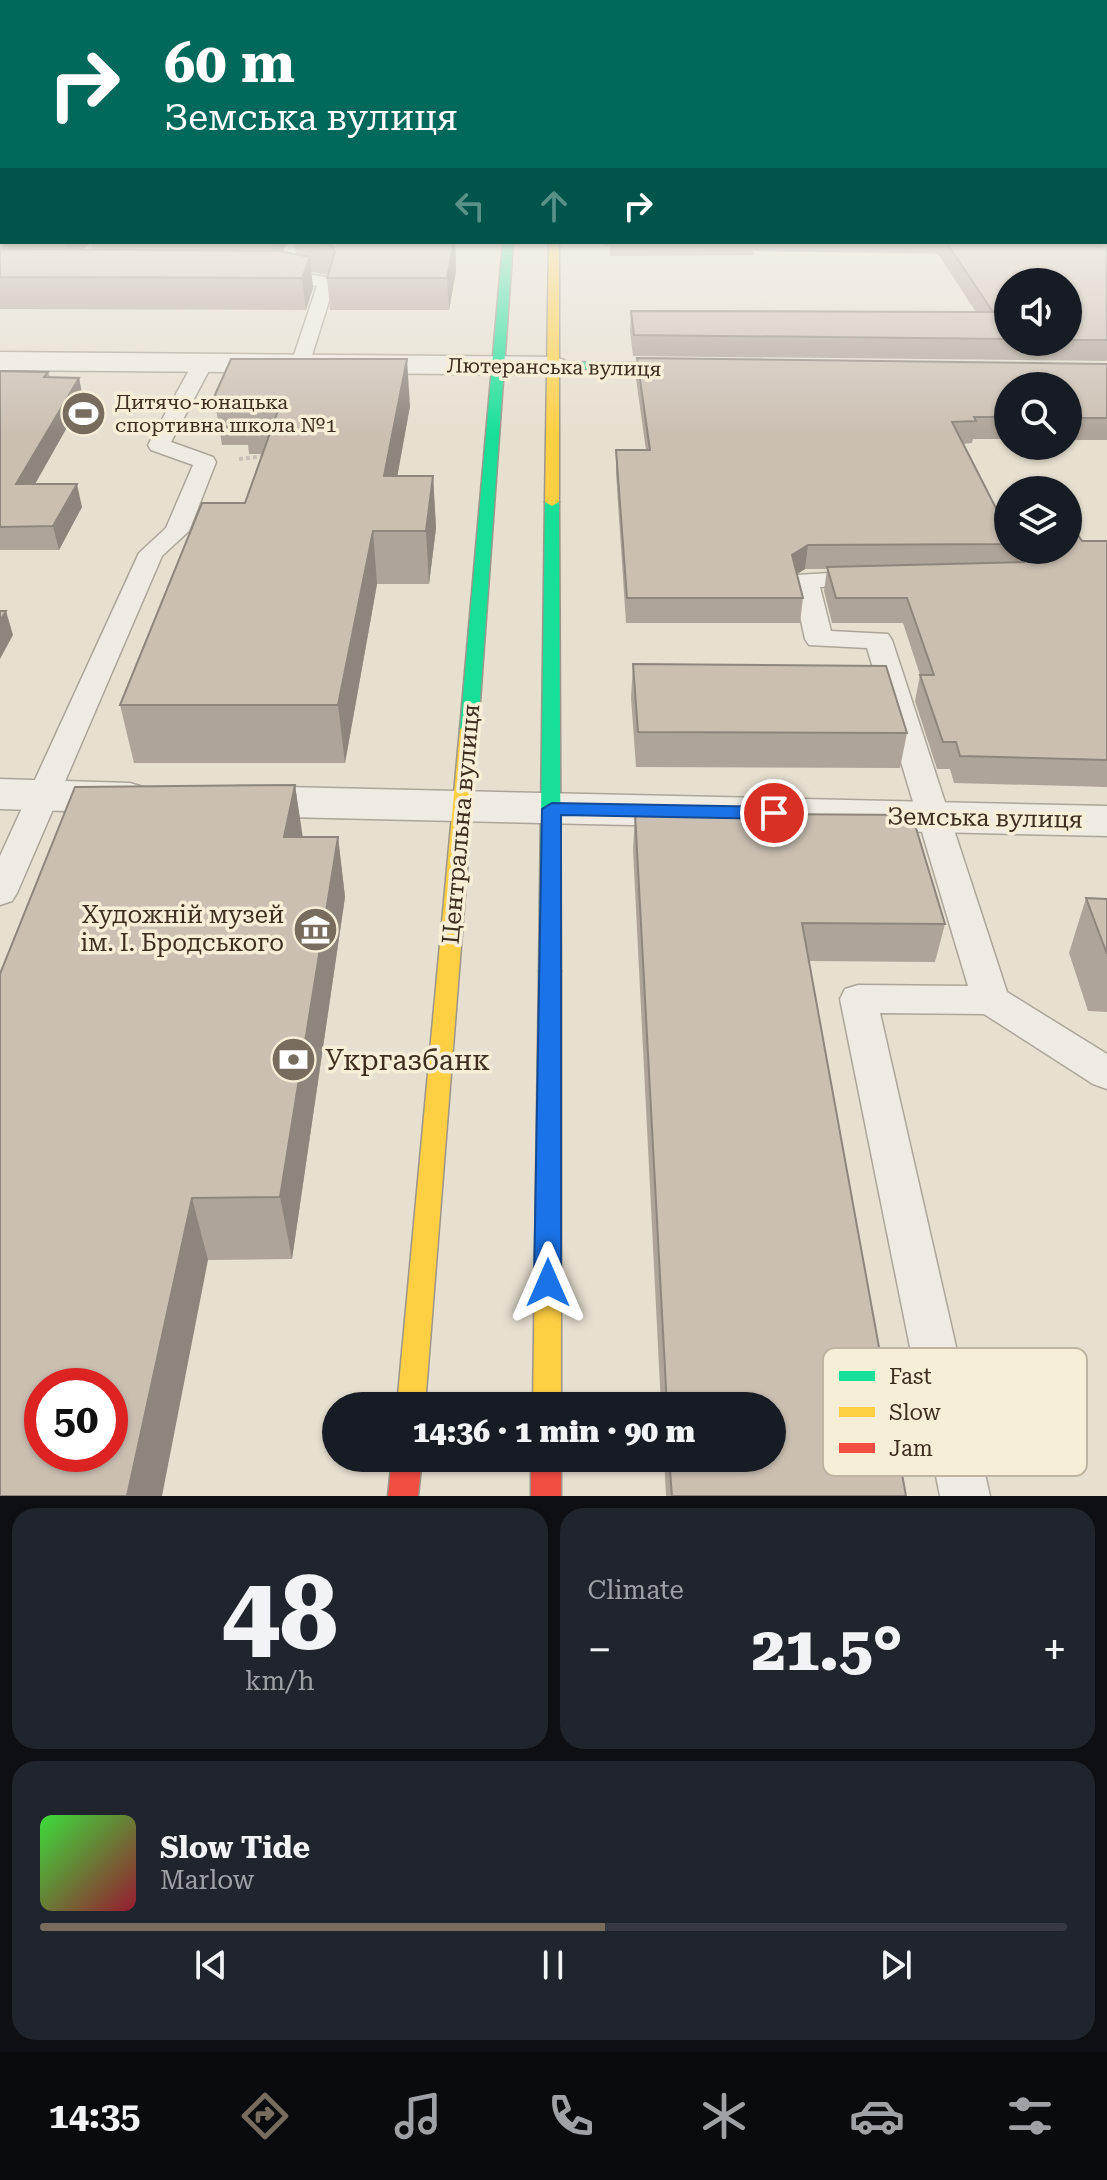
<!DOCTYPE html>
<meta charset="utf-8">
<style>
:root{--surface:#171b24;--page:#20242c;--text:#f1f3f6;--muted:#9ea1a6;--line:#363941;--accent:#786c5e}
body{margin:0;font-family:"Roboto Serif",serif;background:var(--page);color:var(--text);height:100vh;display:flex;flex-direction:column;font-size:30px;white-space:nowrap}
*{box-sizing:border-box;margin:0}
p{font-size:26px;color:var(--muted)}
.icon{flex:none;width:44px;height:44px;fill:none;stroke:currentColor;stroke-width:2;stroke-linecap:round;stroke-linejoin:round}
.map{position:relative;height:1496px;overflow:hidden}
.sheet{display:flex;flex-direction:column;gap:12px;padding:12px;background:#0d0f14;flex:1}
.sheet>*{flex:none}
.hud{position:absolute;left:0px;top:0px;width:1108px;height:244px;box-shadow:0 2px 6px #0004;background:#00695c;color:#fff;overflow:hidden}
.controls{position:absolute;left:994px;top:268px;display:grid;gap:16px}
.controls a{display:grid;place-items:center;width:88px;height:88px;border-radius:50%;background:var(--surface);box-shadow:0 2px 6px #0004;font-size:40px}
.speed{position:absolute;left:24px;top:1368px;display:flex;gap:16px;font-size:40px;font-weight:700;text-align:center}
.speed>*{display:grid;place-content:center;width:104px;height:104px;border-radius:50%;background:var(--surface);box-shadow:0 2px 6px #0004;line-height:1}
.speed .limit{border:12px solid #d22;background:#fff;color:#111}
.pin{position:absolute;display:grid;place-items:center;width:68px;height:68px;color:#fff;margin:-34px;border:4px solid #fff;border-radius:50%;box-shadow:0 2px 8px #0007}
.me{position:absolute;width:88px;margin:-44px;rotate:0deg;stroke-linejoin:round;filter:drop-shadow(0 0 6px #0008)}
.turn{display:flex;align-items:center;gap:28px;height:168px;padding:0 32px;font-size:36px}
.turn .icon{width:104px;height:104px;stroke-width:2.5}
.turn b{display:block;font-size:56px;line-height:68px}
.lanes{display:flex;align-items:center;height:76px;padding:0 32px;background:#0003;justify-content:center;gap:40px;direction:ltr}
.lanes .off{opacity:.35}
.big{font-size:60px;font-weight:800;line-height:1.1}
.sheet .tile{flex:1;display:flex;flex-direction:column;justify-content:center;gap:12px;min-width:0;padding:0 28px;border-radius:24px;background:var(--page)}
.sheet .dial{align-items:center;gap:0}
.dial b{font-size:104px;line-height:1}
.song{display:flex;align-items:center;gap:24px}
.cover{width:96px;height:96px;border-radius:12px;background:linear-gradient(135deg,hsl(120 70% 55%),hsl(350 70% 35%))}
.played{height:8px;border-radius:4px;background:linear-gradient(90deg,var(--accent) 55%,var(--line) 55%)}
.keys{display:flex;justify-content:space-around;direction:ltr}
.heat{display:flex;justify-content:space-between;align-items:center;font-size:44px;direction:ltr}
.sheet .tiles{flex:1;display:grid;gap:12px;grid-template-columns:1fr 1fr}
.tile:last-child{grid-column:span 2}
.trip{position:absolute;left:322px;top:1392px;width:464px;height:80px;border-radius:40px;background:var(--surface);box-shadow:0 2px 6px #0004;font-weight:800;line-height:80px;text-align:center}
.menu{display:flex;height:128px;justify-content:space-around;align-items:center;background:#090b0e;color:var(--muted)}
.menu .icon{width:56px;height:56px}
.menu .on{color:var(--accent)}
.menu b{font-size:36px;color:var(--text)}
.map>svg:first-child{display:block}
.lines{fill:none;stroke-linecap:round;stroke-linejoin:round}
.lane-casing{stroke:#ada599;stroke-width:3}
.street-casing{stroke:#ada599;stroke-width:3}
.fast-casing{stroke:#9c958a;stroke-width:3}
.slow-casing{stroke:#9c958a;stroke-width:3}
.jam-casing{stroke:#9c958a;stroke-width:3}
.path{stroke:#c8c2b9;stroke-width:4;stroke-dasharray:4 3;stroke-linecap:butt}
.lane{fill:#efebe3;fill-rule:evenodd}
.street{fill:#efebe3;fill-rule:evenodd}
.fast{fill:#16e098;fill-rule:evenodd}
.slow{fill:#ffcf43;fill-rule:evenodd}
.jam{fill:#f24e42;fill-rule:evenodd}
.wall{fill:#afa499;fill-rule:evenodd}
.shaded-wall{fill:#8e867d}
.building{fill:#cbbfb2;stroke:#8e867d;stroke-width:2;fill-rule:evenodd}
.route{fill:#1a73e8;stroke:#114b97;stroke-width:2}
.labels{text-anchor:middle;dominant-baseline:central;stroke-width:7;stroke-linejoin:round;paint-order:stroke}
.far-street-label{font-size:20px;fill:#3d2e20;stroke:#f7eed8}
.far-poi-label{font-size:20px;fill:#3d2e20;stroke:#f7eed8;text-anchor:start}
.street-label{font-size:24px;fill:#3d2e20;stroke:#f7eed8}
.poi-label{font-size:24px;fill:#3d2e20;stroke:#f7eed8;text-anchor:end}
.near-poi-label{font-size:28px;fill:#3d2e20;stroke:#f7eed8;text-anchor:start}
.key{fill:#f7eed8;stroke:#bfb4a1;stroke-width:2}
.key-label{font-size:22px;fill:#3d2e20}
</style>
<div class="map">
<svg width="1107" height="1496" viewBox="0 0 1107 1496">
<rect width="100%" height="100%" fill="#e7e0d1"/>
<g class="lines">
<defs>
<path id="lane" d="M272,269L326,277L335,282L308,368L301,370L291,364L317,286L266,278V270Z
M203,357L213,363L171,442L213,457L216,462L189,531L162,556L17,893L12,901L0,905V856L139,553L166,528L193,465L151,450L148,445L193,363Z
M863,571L872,574L876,579L872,584L820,587L831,631L888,634L892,640L1007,992L1107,1054V1089L1093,1084L984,1014L880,1013L990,1496H940L840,999L845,989L858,985L968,986L867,648L809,645L805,639L792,580L796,575Z"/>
<path id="street" d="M0,352L554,357L564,360L568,366L564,372L554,375L0,370Z
M0,779L130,783L146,788L153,798L146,808L130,813L0,809Z
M238,786L1107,806V836L238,816L222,812L215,801L222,790Z"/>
<path id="fast" d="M503,242H513L478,729L469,734L460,729Z
M554,362L697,364L703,368L697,372L550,368L548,366Z
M552,498L559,502L561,971L558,977L550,979L542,977L539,971L545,502Z"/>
<path id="slow" d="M549,242H559V502L552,506L545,502Z
M469,724L478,729L425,1406H397L460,729Z
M550,963L558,965L561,971V1406H533L539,971L542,965Z"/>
<path id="jam" d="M392,1458H422L418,1496H388Z
M531,1458H561V1496H531Z"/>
</defs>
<use href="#lane" class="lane-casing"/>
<use href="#street" class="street-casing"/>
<use href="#fast" class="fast-casing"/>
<use href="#slow" class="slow-casing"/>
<use href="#jam" class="jam-casing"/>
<path class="path" d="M239,459L265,456"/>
<use href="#lane" class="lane"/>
<use href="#street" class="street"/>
<use href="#fast" class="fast"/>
<use href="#slow" class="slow"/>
<use href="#jam" class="jam"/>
</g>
<path class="wall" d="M0,224H2V242H90L84,249H93L91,242H287L282,251L296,254L294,242H455L456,271L449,310H330L327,278L328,275L311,272L313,288L306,310L0,309Z
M1107,224V361L633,356L630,331L631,311L976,312L938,254L754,251V255L610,256V246H604V242H1106ZM1008,282H1068V342H1008Z
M637,358L1107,364V440H1068V386H1008V439H973L972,443L963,444L1002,520H1008V550H1068L1082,541H1107V787L954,783L950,769H937L915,701L920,675L903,623H832L824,591L827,569H805L797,574L803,598L800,623H626L616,473V450H646L636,379Z
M231,359L410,406L397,476H433L436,528L429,584H377L345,763H134L120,705L245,503L263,454H249L248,445H222L214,397Z
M0,371L48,372L50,377L79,378L83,399L35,484L82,507L59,550H0Z
M633,664L907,733L900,768L636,767L631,698Z
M295,785L302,837H338L345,897L292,1259L208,1260L0,1496Z
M635,813L945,924L935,962L809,961L906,1496H666L664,1458H772V1406H661L633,850Z
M1086,898L1107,899V1012L1088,1011L1069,953Z"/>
<path class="shaded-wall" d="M66,242H90L71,265Z
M272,242H287L275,266Z
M455,242L456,271L449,310L447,278Z
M310,257L313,288L306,310L302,278Z
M407,359L410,406L388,528L384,476Z
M79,378L83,399L22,507L16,484Z
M433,476L436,528L429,584L426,531Z
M77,484L82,507L59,550L53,526Z
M373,531L377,584L345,763L338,705Z
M808,545L805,569L789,579L792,555Z
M6,611L13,635L0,659V621Z
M295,785L304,845L284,837Z
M338,837L345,897L292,1259L280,1197Z
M192,1198L208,1260L162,1496H127Z"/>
<path class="building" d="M1106,224L1107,340H1068V282H1008V339L634,335L631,311L993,312L946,242H1106Z
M315,242H454L447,278H327L335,252L331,245Z
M0,249L279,251L310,257L302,278L0,277Z
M637,358L1107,364V418H1068V386H1008V417H974L976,421L952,422L1002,520H1008V544L808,545L792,555L803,598H627L616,450H650Z
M231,359H407L384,476H433L426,531H373L338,705H120L202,503H245L280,405H242L246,397H214Z
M0,371L48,372L44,377L79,378L16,484H77L53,526L0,527Z
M1068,526H1072L1082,541H1107V760L960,756L956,742H943L920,675H934L907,598H836L827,567L1024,562L1028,553L1023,550H1068Z
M0,611H6L0,621Z
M633,664L886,666L907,733L638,732Z
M295,785L284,837H338L280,1197L192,1198L127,1496H0V974L75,787ZM42,1386H110V1454H42Z
M635,813L912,815L945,924L802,923L906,1496H672L669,1458H772V1406H667Z
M1086,898L1107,899V954Z"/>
<linearGradient id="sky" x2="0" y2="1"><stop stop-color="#96bed9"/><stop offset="0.52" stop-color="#f4f1ea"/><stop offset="1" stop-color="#f4f1ea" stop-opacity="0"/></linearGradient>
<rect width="1107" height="434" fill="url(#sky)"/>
<path class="route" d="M552,803L774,807L783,813L774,819L561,815V1283L557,1292L548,1296L538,1292L534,1283L542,809Z"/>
<defs>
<symbol id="stadium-disc" viewBox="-11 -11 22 22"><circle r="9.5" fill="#786c5e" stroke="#f7eed8"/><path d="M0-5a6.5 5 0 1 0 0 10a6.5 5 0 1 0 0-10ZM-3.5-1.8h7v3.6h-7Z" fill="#fff"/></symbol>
<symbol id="museum-disc" viewBox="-11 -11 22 22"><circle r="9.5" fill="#786c5e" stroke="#f7eed8"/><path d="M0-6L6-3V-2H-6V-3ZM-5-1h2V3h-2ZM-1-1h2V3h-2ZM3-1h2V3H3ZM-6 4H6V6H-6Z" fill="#fff"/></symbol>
<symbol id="bank-disc" viewBox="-11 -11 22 22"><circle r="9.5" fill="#786c5e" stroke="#f7eed8"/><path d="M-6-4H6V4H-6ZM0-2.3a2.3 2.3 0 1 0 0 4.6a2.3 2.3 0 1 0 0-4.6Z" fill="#fff"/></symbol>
</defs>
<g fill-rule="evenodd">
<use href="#stadium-disc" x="58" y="388" width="51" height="51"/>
<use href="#museum-disc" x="290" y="904" width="51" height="51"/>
<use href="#bank-disc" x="268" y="1034" width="51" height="51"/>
</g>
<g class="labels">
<g class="far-street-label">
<text transform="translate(554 367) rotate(1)">Лютеранська вулиця</text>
</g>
<g class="far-poi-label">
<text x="115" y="402">Дитячо-юнацька<tspan x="115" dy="23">спортивна школа №1</tspan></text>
</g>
<g class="street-label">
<text transform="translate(985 818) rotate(1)">Земська вулиця</text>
<text transform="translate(461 824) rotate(-85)">Центральна вулиця</text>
</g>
<g class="poi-label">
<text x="284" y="915">Художній музей<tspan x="284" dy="28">ім. І. Бродського</tspan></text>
</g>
<g class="near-poi-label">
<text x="325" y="1060">Укргазбанк</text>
</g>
</g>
<rect x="823" y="1348" width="264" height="128" rx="12" class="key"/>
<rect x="839" y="1371" width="36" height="10" fill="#16e098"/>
<rect x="839" y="1407" width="36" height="10" fill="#ffcf43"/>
<rect x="839" y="1443" width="36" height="10" fill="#f24e42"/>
<g class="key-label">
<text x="889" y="1384">Fast</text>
<text x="889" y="1420">Slow</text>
<text x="889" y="1456">Jam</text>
</g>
</svg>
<div class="controls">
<a><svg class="icon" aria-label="sound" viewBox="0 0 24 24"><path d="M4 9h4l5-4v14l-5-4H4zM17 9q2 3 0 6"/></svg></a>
<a><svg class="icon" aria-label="search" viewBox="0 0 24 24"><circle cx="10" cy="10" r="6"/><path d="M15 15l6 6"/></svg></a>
<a><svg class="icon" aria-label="layers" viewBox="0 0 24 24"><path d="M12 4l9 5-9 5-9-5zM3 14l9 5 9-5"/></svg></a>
</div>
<div class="speed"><div class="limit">50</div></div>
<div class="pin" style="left:774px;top:813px;background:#d93025"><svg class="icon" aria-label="arrive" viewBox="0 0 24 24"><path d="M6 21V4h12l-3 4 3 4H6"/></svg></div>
<svg class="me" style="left:548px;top:1283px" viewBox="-20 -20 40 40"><path d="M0-17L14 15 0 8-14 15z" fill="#1a73e8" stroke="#fff" stroke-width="4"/></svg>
<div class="trip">14:36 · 1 min · 90 m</div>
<div class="hud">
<div class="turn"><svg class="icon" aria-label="right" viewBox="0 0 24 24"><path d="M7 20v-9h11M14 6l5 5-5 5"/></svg><div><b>60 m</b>Земська вулиця</div></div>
<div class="lanes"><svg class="icon off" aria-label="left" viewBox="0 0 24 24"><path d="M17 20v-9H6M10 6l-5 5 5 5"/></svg><svg class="icon off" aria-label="ahead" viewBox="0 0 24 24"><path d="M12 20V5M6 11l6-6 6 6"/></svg><svg class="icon" aria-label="right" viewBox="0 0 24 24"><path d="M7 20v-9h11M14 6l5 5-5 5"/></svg></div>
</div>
</div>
<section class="sheet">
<div class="tiles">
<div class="tile dial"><b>48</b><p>km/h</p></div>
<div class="tile"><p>Climate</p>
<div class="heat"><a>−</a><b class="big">21.5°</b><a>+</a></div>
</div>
<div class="tile">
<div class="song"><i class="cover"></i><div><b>Slow Tide</b><p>Marlow</p></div></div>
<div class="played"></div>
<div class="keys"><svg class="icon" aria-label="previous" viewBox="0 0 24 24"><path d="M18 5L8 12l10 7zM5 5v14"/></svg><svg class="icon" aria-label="pause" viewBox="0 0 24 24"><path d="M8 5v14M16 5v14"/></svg><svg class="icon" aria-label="next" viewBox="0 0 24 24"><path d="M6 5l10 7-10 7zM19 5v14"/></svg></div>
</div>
</div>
</section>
<nav class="menu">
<b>14:35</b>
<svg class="icon on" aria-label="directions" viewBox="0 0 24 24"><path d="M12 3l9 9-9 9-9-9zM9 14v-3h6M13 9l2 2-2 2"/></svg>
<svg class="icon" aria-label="music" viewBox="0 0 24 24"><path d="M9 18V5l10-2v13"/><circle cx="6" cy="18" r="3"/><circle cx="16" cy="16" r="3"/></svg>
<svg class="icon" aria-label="phone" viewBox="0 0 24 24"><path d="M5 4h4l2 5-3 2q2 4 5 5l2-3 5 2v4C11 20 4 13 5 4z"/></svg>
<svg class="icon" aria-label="climate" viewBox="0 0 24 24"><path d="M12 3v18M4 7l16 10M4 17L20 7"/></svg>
<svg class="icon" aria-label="car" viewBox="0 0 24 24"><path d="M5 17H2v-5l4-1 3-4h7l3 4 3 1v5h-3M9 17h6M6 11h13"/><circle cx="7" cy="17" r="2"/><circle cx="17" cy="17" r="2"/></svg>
<svg class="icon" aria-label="filters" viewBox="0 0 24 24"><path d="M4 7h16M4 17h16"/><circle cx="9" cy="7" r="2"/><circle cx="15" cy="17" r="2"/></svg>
</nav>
